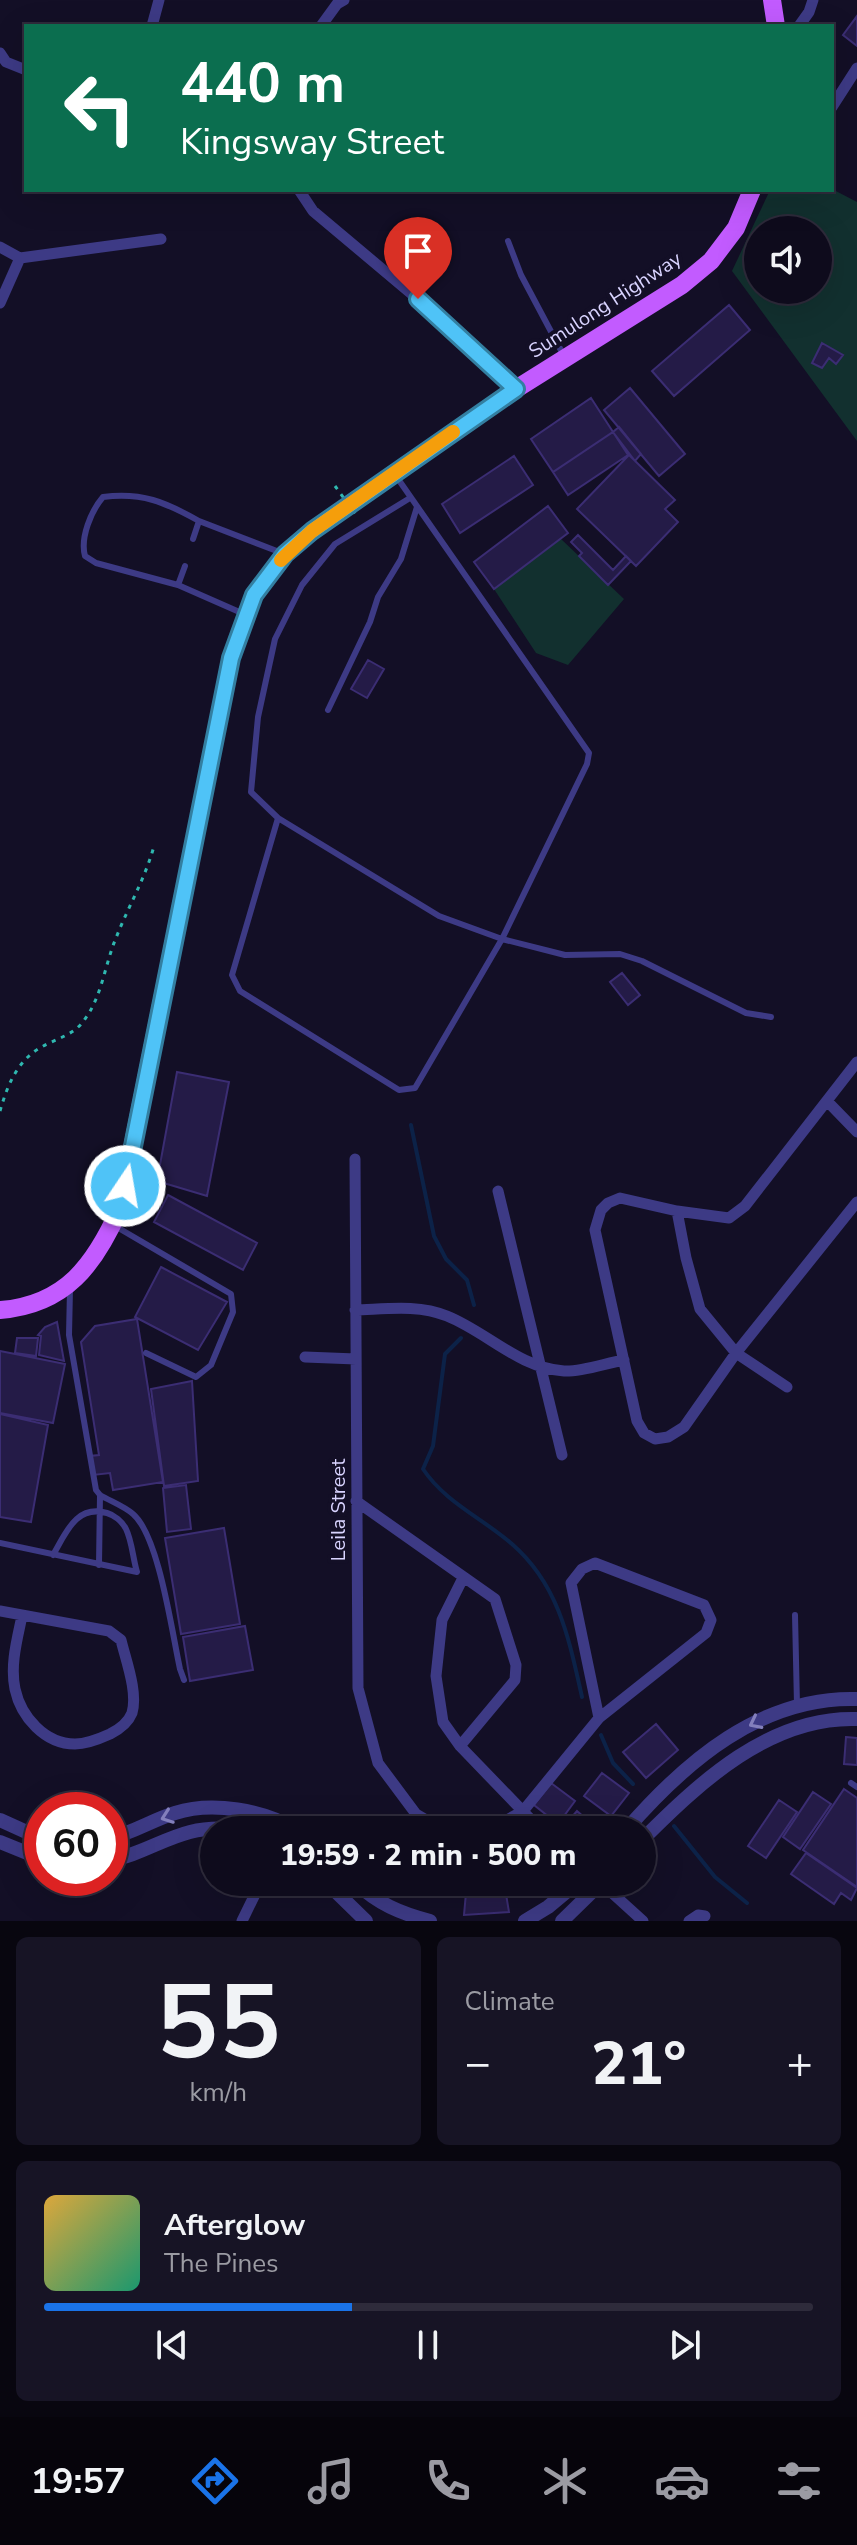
<!DOCTYPE html>
<meta charset="utf-8">
<style>
:root{--surface:#0e0b1c;--page:#171425;--text:#f1f3f6;--muted:#9b9ba3;--line:#2e2b3b;--accent:#1a73e8}
body{margin:0;font-family:"Nunito Sans",sans-serif;background:var(--page);color:var(--text);height:100vh;display:flex;flex-direction:column;font-size:30px;white-space:nowrap}
*{box-sizing:border-box;margin:0}
p{font-size:26px;color:var(--muted)}
.icon{flex:none;width:44px;height:44px;fill:none;stroke:currentColor;stroke-width:2;stroke-linecap:round;stroke-linejoin:round}
.map{position:relative;height:1921px;overflow:hidden}
.details{display:flex;flex-direction:column;gap:16px;padding:16px;background:#08060f;flex:1}
.details>*{flex:none}
.hud{position:absolute;left:24px;top:24px;width:810px;height:168px;border-radius:0px;box-shadow:0 8px 32px #0002,0 0 0 2px var(--line);background:#0b6e4f;color:#fff;overflow:hidden}
.buttons{position:absolute;left:744px;top:216px;display:grid;gap:16px}
.buttons a{display:grid;place-items:center;width:88px;height:88px;border-radius:50%;background:var(--surface);box-shadow:0 8px 32px #0002,0 0 0 2px var(--line);font-size:40px}
.speed{position:absolute;left:24px;top:1792px;display:flex;gap:16px;font-size:40px;font-weight:700;text-align:center}
.speed>*{display:grid;place-content:center;width:104px;height:104px;border-radius:50%;background:var(--surface);box-shadow:0 8px 32px #0002,0 0 0 2px var(--line);line-height:1}
.speed .limit{border:12px solid #d22;background:#fff;color:#111}
.pin{position:absolute;display:grid;place-items:center;width:68px;height:68px;color:#fff;margin:-82px -34px;border-radius:50% 50% 50% 0;rotate:-45deg;box-shadow:0 0 8px #0007}
.pin .icon{rotate:45deg}
.me{position:absolute;width:88px;margin:-44px;rotate:12deg;stroke-linejoin:round;filter:drop-shadow(0 0 6px #0008)}
.turn{display:flex;align-items:center;gap:28px;height:168px;padding:0 24px;font-size:36px}
.turn .icon{width:104px;height:104px;stroke-width:2.5}
.turn b{display:block;font-size:56px;line-height:68px}
.big{font-size:60px;font-weight:800;line-height:1.1}
.details .card{flex:1;display:flex;flex-direction:column;justify-content:center;gap:12px;min-width:0;padding:0 28px;border-radius:12px;background:var(--page)}
.details .dial{align-items:center;gap:0}
.dial b{font-size:104px;line-height:1}
.song{display:flex;align-items:center;gap:24px}
.cover{width:96px;height:96px;border-radius:12px;background:linear-gradient(135deg,hsl(40 70% 55%),hsl(160 70% 35%))}
.played{height:8px;border-radius:4px;background:linear-gradient(90deg,var(--accent) 40%,var(--line) 40%)}
.keys{display:flex;justify-content:space-around;direction:ltr}
.heat{display:flex;justify-content:space-between;align-items:center;font-size:44px;direction:ltr}
.details .tiles{flex:1;display:grid;gap:16px;grid-template-columns:1fr 1fr}
.card:last-child{grid-column:span 2}
.trip{position:absolute;left:200px;top:1816px;width:456px;height:80px;border-radius:40px;background:var(--surface);box-shadow:0 8px 32px #0002,0 0 0 2px var(--line);font-weight:800;line-height:80px;text-align:center}
.dock{display:flex;height:128px;justify-content:space-around;align-items:center;background:#06040b;color:var(--muted)}
.dock .icon{width:56px;height:56px}
.dock .selected{color:var(--accent)}
.dock b{font-size:36px;color:var(--text)}
.map>svg:first-child{display:block}
.green{fill:#12302f;fill-rule:evenodd}
.lines{fill:none;stroke-linecap:round;stroke-linejoin:round}
.stream{stroke:#0c2248;stroke-width:4}
.building{fill:#241b47;stroke:#3b2d73;stroke-width:2}
.path{stroke:#2fb8b0;stroke-width:3;stroke-dasharray:4 6;stroke-linecap:butt}
.service{stroke:#3d3a85;stroke-width:6}
.minor{stroke:#3d3a85;stroke-width:11}
.tertiary{stroke:#3d3a85;stroke-width:14}
.primary{stroke:#c25bff;stroke-width:18}
.path-bridge{stroke:#2fb8b0;stroke-width:3;stroke-dasharray:4 6;stroke-linecap:butt}
.oneway{stroke:#837fbc}
.route-casing{stroke:#337fa1;stroke-width:20}
.route{stroke:#4fc3f7;stroke-width:14}
.slow{stroke:#f59e0b;stroke-width:14}
.labels{text-anchor:middle;dominant-baseline:central;stroke-width:8;stroke-linejoin:round;paint-order:stroke}
.street-label{font-size:20px;fill:#d9d4ff;stroke:#130f26}
</style>
<div class="map">
<svg width="857" height="1921" viewBox="0 0 857 1921">
<rect width="100%" height="100%" fill="#130f26"/>
<path class="green" d="M832,189L857,202V441L732,271L770,190ZM758,230H818V290H758Z
M561,539L624,599L568,665L536,653L494,589Z"/>
<g class="lines">
<path class="stream" d="M411,1125L434,1236L446,1259L467,1280L474,1305
M461,1338L445,1354L433,1446L423,1469C445,1502 482,1518 512,1544C559,1585 569,1639 582,1697
M601,1735L613,1763L633,1784
M674,1826L715,1877L747,1903"/>
</g>
<path class="building" d="M857,16V46L843,35Z
M729,305L750,330L674,396L652,371Z
M822,343L843,355L836,364L829,358L822,368L812,363Z
M630,388L685,454L659,476L604,410Z
M591,398L613,432L553,472L531,439Z
M619,427L641,454L635,461L613,432Z
M613,432L628,455L568,495L553,472Z
M629,455L675,500L665,509L678,522L636,566L577,509Z
M514,456L533,485L460,533L442,504Z
M548,506L568,533L494,589L474,562Z
M578,535L613,570L626,556L631,561L608,585L579,556L582,553L571,542Z
M368,660L384,669L367,698L351,689Z
M622,973L640,995L628,1005L610,982Z
M177,1072L229,1082L207,1196L157,1181Z
M168,1195L257,1243L243,1270L154,1222Z
M161,1267L227,1302L198,1350L135,1317Z
M137,1319L163,1482L113,1490L110,1473L93,1475L90,1456L99,1455L81,1342L95,1326Z
M57,1322L64,1361L39,1355L41,1336L38,1335L45,1327Z
M17,1338H38L36,1356L15,1353Z
M0,1351L65,1364L53,1423L0,1413Z
M192,1381L198,1481L164,1486L151,1389Z
M0,1414L48,1425L31,1522L0,1517Z
M186,1485L191,1529L167,1532L163,1488Z
M224,1528L240,1624L181,1634L165,1538Z
M245,1626L253,1670L190,1681L183,1637Z
M656,1724L678,1750L646,1778L623,1752Z
M846,1737L857,1738V1765L844,1764Z
M602,1773L629,1793L611,1816L584,1796Z
M551,1783L575,1801L558,1824L534,1805Z
M844,1789L857,1798V1887L803,1850Z
M813,1792L831,1804L800,1849L783,1837Z
M779,1800L797,1812L766,1858L748,1846Z
M577,1811L599,1830H569L564,1826Z
M806,1853L857,1888L851,1900L841,1893L834,1904L791,1874Z
M467,1882H504L509,1912L464,1915Z"/>
<g class="lines">
<path class="path" d="M0,1111C7,1087 16,1063 38,1049C54,1039 74,1036 85,1019C102,996 105,964 116,938C128,907 145,879 154,846
M144,1176L153,1179L150,1187"/>
<path class="service" d="M508,241L521,275L564,356
M410,498L335,544L302,585L275,639L258,717L251,792L278,818L439,916L502,939L565,955L620,954L642,961L746,1013L771,1017
M193,539L199,521L282,553
M185,566L178,585L244,614
M178,585L96,563L85,556C80,538 91,511 103,497C142,492 165,502 199,521
M328,710L370,622L378,597L401,559L417,507
M278,818L232,975L240,991L399,1090L415,1088L502,939L587,764L589,753L396,476
M115,1226L231,1294L233,1312L211,1365L196,1377L146,1353
M70,1289L69,1335L96,1490L100,1495C110,1501 124,1506 133,1514C159,1536 172,1633 180,1669L184,1680
M0,1543L137,1572C133,1559 132,1541 126,1529C122,1521 114,1515 107,1513C76,1504 66,1533 53,1555
M99,1565L100,1495
M795,1615L797,1705
M851,1783L857,1787"/>
<path class="minor" d="M152,26L159,0
M321,26L337,4L344,0
M799,26L809,12L813,0
M0,53L6,62L26,70
M832,107L857,68
M299,190L313,211L438,316L516,389
M0,247L20,258L161,239
M0,303L20,258
M857,1062L745,1206L729,1218L677,1211L620,1198L608,1203L601,1210L595,1230L637,1421L644,1433L655,1439L668,1437L684,1427L736,1353L857,1202
M827,1101L857,1132
M355,1159L358,1688L378,1763L416,1814L443,1830
M498,1191L562,1455
M677,1211L686,1258L700,1309L736,1353L787,1387
M355,1310C386,1309 418,1304 447,1316C487,1332 519,1368 564,1371C582,1372 606,1363 624,1360
M305,1357L356,1359
M356,1501L495,1599L516,1665L515,1680L460,1746
M595,1563L704,1605L711,1620L706,1633L599,1718L571,1583L582,1569Z
M463,1578L442,1620L436,1676L443,1722L460,1746L541,1830
M0,1611L109,1631L121,1640C126,1661 138,1692 132,1713C128,1723 120,1729 110,1734C99,1739 87,1744 75,1744C45,1744 21,1717 15,1689C10,1665 17,1640 22,1616
M489,1830L523,1811L599,1718
M600,1882L643,1921
M242,1921L261,1882
M689,1921L698,1915L705,1916"/>
<path class="tertiary" d="M0,1820L42,1839
M626,1830C685,1762 761,1696 857,1699
M110,1838C133,1833 152,1820 175,1813C212,1801 264,1810 296,1830
M642,1840C700,1782 770,1716 857,1719
M0,1842L42,1859
M110,1860C138,1856 162,1839 190,1832C206,1828 225,1828 241,1830
M326,1882L366,1921
M355,1882C378,1904 400,1913 430,1921
M525,1921L548,1907L578,1882
M562,1921L602,1882"/>
<path class="primary" d="M772,0L776,26
M0,1310C66,1305 95,1264 120,1208L231,658L254,595L285,554L312,531L516,389L682,285L711,261L736,228L752,190"/>
<path class="path-bridge" d="M335,486L357,516
M109,1173L108,1175L150,1187"/>
</g>
<defs><path id="oneway-chevron" d="M-2-3.5L2.5 0L-2 3.5" fill="none" stroke-width="1.6" stroke-linecap="round" stroke-linejoin="round" transform="scale(2)"/></defs>
<g class="oneway">
<use href="#oneway-chevron" transform="translate(755 1723) rotate(153)"/>
<use href="#oneway-chevron" transform="translate(167 1817) rotate(160)"/>
</g>
<g class="lines">
<defs>
<path id="route" d="M125,1186L231,658L254,595L285,554L312,531L516,389L418,299"/>
</defs>
<use href="#route" class="route-casing"/>
<use href="#route" class="route"/>
<path class="slow" d="M281,560L312,531L453,432"/>
</g>
<g class="labels">
<g class="street-label">
<text transform="translate(605 305) rotate(-33)">Sumulong Highway</text>
<text transform="translate(338 1510) rotate(-90)">Leila Street</text>
</g>
</g>
</svg>
<div class="buttons">
<a><svg class="icon" aria-label="sound" viewBox="0 0 24 24"><path d="M4 9h4l5-4v14l-5-4H4zM17 9q2 3 0 6"/></svg></a>
</div>
<div class="speed"><div class="limit">60</div></div>
<div class="pin" style="left:418px;top:299px;background:#d93025"><svg class="icon" aria-label="arrive" viewBox="0 0 24 24"><path d="M6 21V4h12l-3 4 3 4H6"/></svg></div>
<svg class="me" style="left:125px;top:1186px" viewBox="-20 -20 40 40"><circle r="17" fill="#4fc3f7" stroke="#fff" stroke-width="3"/><path d="M0-11L8 9 0 5-8 9z" fill="#fff"/></svg>
<div class="trip">19:59 · 2 min · 500 m</div>
<div class="hud">
<div class="turn"><svg class="icon" aria-label="left" viewBox="0 0 24 24"><path d="M17 20v-9H6M10 6l-5 5 5 5"/></svg><div><b>440 m</b>Kingsway Street</div></div>
</div>
</div>
<section class="details">
<div class="tiles">
<div class="card dial"><b>55</b><p>km/h</p></div>
<div class="card"><p>Climate</p>
<div class="heat"><a>−</a><b class="big">21°</b><a>+</a></div>
</div>
<div class="card">
<div class="song"><i class="cover"></i><div><b>Afterglow</b><p>The Pines</p></div></div>
<div class="played"></div>
<div class="keys"><svg class="icon" aria-label="previous" viewBox="0 0 24 24"><path d="M18 5L8 12l10 7zM5 5v14"/></svg><svg class="icon" aria-label="pause" viewBox="0 0 24 24"><path d="M8 5v14M16 5v14"/></svg><svg class="icon" aria-label="next" viewBox="0 0 24 24"><path d="M6 5l10 7-10 7zM19 5v14"/></svg></div>
</div>
</div>
</section>
<nav class="dock">
<b>19:57</b>
<svg class="icon selected" aria-label="directions" viewBox="0 0 24 24"><path d="M12 3l9 9-9 9-9-9zM9 14v-3h6M13 9l2 2-2 2"/></svg>
<svg class="icon" aria-label="music" viewBox="0 0 24 24"><path d="M9 18V5l10-2v13"/><circle cx="6" cy="18" r="3"/><circle cx="16" cy="16" r="3"/></svg>
<svg class="icon" aria-label="phone" viewBox="0 0 24 24"><path d="M5 4h4l2 5-3 2q2 4 5 5l2-3 5 2v4C11 20 4 13 5 4z"/></svg>
<svg class="icon" aria-label="climate" viewBox="0 0 24 24"><path d="M12 3v18M4 7l16 10M4 17L20 7"/></svg>
<svg class="icon" aria-label="car" viewBox="0 0 24 24"><path d="M5 17H2v-5l4-1 3-4h7l3 4 3 1v5h-3M9 17h6M6 11h13"/><circle cx="7" cy="17" r="2"/><circle cx="17" cy="17" r="2"/></svg>
<svg class="icon" aria-label="filters" viewBox="0 0 24 24"><path d="M4 7h16M4 17h16"/><circle cx="9" cy="7" r="2"/><circle cx="15" cy="17" r="2"/></svg>
</nav>
